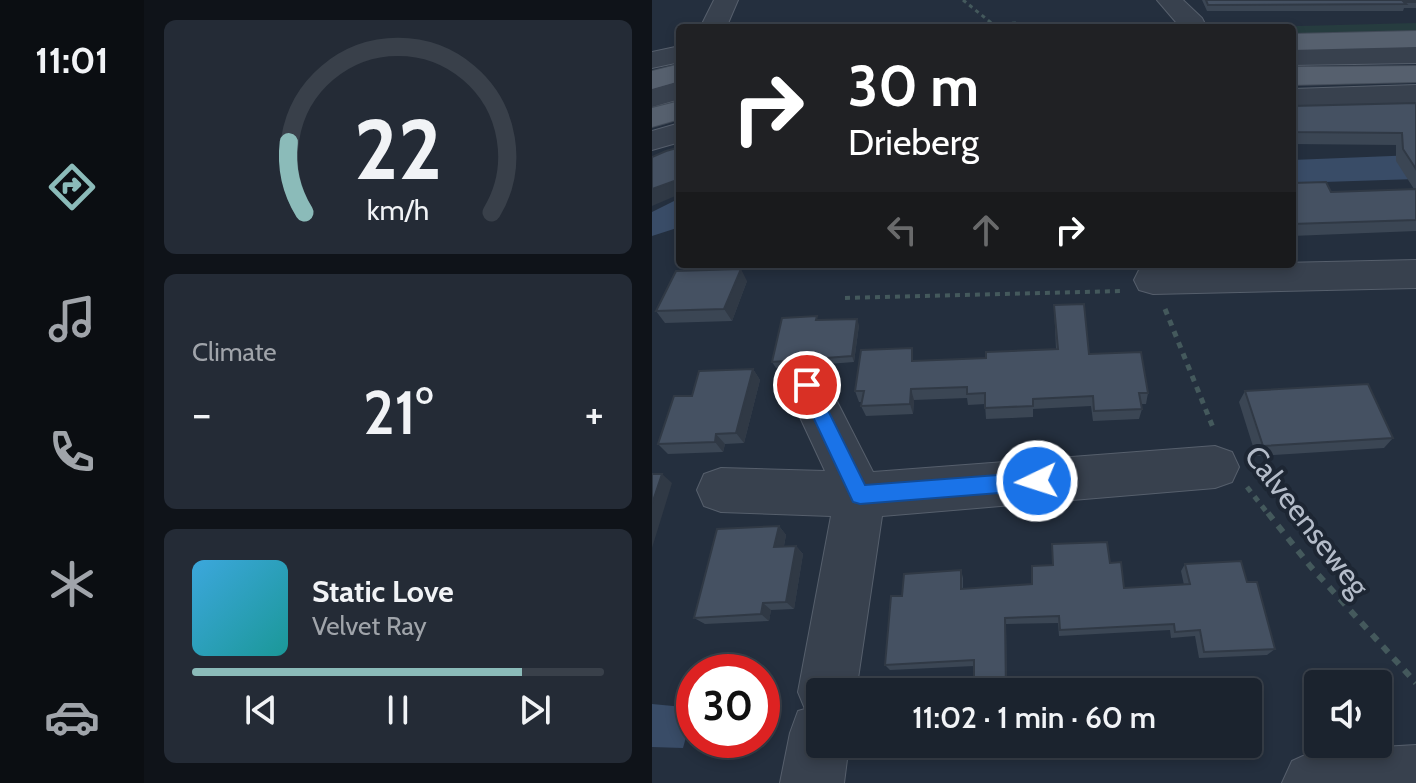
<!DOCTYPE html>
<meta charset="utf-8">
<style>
:root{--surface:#1b232e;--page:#242b36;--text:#f1f3f6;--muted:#a0a4aa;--line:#39404a;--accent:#8bbbb9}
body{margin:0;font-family:Cabin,sans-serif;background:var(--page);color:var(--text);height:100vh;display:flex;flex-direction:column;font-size:30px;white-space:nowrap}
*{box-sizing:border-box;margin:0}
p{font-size:26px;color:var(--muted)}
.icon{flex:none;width:44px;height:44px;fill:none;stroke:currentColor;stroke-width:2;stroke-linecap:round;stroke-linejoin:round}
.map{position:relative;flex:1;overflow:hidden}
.panel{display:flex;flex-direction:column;gap:20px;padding:20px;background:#0f1319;width:508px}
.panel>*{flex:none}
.guide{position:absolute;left:24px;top:24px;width:620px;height:244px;border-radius:8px;box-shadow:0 4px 12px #0003,0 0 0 2px var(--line);background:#202124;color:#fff;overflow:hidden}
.tools{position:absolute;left:652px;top:670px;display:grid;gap:16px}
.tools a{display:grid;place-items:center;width:88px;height:88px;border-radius:8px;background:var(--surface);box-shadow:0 4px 12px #0003,0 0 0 2px var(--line);font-size:40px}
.speed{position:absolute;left:24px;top:654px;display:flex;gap:16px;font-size:40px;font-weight:700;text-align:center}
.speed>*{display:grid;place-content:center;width:104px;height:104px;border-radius:50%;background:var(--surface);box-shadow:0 4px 12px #0003,0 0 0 2px var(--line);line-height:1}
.speed .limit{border:12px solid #d22;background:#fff;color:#111}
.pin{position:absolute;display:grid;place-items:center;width:68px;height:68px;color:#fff;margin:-34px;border:4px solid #fff;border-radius:50%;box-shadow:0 2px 8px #0007}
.me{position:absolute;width:88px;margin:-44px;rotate:266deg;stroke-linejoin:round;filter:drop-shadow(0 0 6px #0008)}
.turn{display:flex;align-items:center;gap:28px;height:168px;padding:0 40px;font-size:36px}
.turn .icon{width:104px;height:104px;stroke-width:2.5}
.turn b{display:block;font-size:56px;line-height:68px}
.lanes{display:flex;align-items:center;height:76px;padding:0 40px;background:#0003;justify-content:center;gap:40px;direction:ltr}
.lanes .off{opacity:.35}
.big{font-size:60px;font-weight:600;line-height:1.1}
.panel .tile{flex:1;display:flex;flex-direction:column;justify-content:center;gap:12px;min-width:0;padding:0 28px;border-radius:12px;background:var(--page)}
.panel .dial{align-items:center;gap:0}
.dial svg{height:208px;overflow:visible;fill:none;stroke:var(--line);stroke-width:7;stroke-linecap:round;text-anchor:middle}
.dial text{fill:var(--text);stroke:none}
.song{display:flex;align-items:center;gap:24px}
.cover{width:96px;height:96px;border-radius:12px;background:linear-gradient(135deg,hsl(200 70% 55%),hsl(180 70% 35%))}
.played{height:8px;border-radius:4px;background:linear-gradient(90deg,var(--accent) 80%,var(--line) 80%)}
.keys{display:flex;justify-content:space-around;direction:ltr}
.heat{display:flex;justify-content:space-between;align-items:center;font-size:44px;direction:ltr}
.trip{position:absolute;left:154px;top:678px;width:456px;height:80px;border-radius:8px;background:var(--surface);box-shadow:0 4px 12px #0003,0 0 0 2px var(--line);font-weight:600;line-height:80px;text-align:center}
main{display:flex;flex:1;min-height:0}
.tab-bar{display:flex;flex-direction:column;width:144px;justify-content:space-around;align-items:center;background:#0b0e12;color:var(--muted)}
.tab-bar .icon{width:56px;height:56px}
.tab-bar .on{color:var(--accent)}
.tab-bar b{font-size:36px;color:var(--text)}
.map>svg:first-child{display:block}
.green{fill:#263c3f}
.water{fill:#394c67}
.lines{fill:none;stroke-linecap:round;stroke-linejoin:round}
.minor-casing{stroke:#565f6c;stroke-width:2}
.major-casing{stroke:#414a57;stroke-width:2}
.path-far3{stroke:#44595c;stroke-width:3;stroke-dasharray:4 4;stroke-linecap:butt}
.path-far2{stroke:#44595c;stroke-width:4;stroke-dasharray:5 5;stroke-linecap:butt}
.path-far1{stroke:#44595c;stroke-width:5;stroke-dasharray:6 6;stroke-linecap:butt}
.path{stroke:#44595c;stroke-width:6;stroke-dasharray:8 8;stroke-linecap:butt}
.minor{fill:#38414e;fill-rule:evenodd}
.major{fill:#56606e;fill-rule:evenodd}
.wall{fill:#3b4654}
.shaded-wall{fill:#303945}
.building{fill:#455162;stroke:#303945;stroke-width:2}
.route{fill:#1a73e8;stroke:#114b97;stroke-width:2}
.labels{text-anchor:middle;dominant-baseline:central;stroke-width:8;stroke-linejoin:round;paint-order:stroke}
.street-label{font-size:30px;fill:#b4bcc9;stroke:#1d2633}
</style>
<main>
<nav class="tab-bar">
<b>11:01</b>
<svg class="icon on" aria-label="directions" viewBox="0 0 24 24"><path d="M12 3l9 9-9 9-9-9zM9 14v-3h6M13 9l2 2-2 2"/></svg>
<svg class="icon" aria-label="music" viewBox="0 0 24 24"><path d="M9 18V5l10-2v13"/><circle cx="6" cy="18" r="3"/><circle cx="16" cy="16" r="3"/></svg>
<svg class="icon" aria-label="phone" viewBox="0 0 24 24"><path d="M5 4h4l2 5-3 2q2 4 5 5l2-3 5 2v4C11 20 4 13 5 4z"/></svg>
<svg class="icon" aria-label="climate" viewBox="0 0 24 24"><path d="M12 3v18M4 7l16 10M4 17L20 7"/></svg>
<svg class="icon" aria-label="car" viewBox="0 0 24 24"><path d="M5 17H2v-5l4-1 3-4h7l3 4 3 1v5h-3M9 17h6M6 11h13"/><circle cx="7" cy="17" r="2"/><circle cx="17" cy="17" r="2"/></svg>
</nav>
<section class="panel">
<div class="tile dial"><svg viewBox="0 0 100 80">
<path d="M14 69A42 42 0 1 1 86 69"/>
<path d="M14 69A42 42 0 0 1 8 42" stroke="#8bbbb9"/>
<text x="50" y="56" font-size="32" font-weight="700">22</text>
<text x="50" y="72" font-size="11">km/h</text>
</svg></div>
<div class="tile"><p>Climate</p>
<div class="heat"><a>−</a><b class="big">21°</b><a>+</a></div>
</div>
<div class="tile">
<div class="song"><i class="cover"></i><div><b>Static Love</b><p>Velvet Ray</p></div></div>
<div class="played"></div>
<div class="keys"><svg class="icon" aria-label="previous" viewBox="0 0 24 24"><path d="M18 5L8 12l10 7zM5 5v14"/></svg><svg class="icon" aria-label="pause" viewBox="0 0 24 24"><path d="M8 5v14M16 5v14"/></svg><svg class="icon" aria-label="next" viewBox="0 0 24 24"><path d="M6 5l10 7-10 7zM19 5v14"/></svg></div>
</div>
</section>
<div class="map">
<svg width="764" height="783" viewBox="0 0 764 783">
<rect width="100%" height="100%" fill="#242f3e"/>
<path class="green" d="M764,23V31L640,34V28H568Z"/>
<path class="water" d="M764,155V179L640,183V160Z
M28,198V227L0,236V212Z
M0,704L42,708L31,748L0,747Z"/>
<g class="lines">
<defs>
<path id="minor" d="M62,0H86L74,28H48Z
M505,0H531L550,18L555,28H529Z
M28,46V62L0,68V52Z
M764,47V63L640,65V49Z
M28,81V99L0,107V89Z
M764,85V103L640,107V89Z
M28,123V142L0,150V131Z
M764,260V288L501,294L487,290L482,280L487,270L501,266Z
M155,367L170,372L221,472L563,446L580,452L587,467L580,482L563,488L230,516L204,692H168V744H197L192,783H128L138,733L146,711L153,709L146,692L179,516L69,512L52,506L45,490L52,474L69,468L173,471L133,385L140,372Z
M764,745V783H630L640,761L662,751Z"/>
<path id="major" d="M764,31V47L640,50V34Z
M28,64V81L0,89V71Z
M764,66V82L640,85V67Z
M28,101V119L0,127V108Z"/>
</defs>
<use href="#minor" class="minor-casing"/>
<use href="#major" class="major-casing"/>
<path class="path-far3" d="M311,0L342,25
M256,28L365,23"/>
<path class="path-far2" d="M193,298L468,291"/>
<path class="path-far1" d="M513,309L562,430
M595,487L617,515"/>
<path class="path" d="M616,513L659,567L764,683"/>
<use href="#minor" class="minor"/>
<use href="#major" class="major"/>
</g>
<path class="wall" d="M550,0H764V8H752L751,11H555Z
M764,103V231L640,236V183L679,192L762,189L744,161V145L640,144V106Z
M95,281L80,321L13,323L4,311Z
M402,305L437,354L496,393L494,404H489L490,409L487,419L441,421L439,406L381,409V417L334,419L333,404L316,405L315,398L262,400L261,414L214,416L209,406L210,402H207L203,391L263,361L334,358L404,349Z
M166,320L207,325L202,362L124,368L120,362Z
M101,369L108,380L92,443L73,444L71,452L16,454L6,444L40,396Z
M593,391L741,438L732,448L604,456L587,402Z
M127,526L134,535L132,546H144L151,554L142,609L119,610L117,621L53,624L42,618Z
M400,544L458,563L472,588L532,585L529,571L533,564L595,582L623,649L615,655L547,658L543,636L519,638L518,630L407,636L406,623L354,624L355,692H322V666L238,670L233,665L250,596L309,570L311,578V589L380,584L400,565Z
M322,744H356V746L324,748Z"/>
<path class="shaded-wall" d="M28,179V194L0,206V189Z
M89,269L95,281L80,321L72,309Z
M205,319L207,325L202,362L200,356Z
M101,369L108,380L92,443L84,433Z
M259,389L262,400L261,414L258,404Z
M64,434L73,444L71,452L63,442Z
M10,474L20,483L0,548V504Z
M127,526L134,535L130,555L122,547Z
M144,546L151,554L142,609L134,602Z
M111,603L119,610L117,621L109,614Z"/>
<path class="building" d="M554,0H764V2H752L754,4L556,5Z
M764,103V169L751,149L750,133L640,132V106Z
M28,147V179L0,189V157L14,151Z
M674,182L679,192L764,189V220L640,224V183Z
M89,269L72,309L4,311L24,271Z
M432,304L437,354L489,352L496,393H487L490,409L442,411L441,396L381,399V406L333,408V393L315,394V387L259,389L258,404L209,406L212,391H203L209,350L260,348V361L334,358V352L406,349L402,305Z
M165,316L164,320L205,319L200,356L120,362L130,318Z
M101,369L84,433L64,434L63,442L6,444L22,396H40L47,371Z
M716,384L741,438L611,446L593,391Z
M0,474H10L0,504Z
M127,526L122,547L144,546L134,602L111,603L109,614L42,618L65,529Z
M455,542L458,563L469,562L472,588L538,584L533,564L589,561L595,582H605L623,649L552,652L548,630L523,632L522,624L408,630L407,616L353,618L354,692H322V660L233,665L239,596H250L252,574L309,570V589L380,584V566L401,565L400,544Z"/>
<path class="route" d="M155,378L161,380L213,485L385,472L392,475L395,481L392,487L385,490L208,504L201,502L146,385Z"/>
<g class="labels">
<g class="street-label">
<text transform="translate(655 521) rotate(52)">Calveenseweg</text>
</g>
</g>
</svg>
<div class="tools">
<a><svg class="icon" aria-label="sound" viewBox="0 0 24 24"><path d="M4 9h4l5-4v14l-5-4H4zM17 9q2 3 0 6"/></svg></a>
</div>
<div class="speed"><div class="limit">30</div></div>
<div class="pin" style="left:155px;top:385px;background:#d93025"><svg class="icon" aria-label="arrive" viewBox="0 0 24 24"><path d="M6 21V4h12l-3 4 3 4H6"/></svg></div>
<svg class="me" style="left:385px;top:481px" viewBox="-20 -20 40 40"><circle r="17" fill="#1a73e8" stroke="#fff" stroke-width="3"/><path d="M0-11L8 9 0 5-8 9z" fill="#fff"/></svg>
<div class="trip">11:02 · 1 min · 60 m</div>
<div class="guide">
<div class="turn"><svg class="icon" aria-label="right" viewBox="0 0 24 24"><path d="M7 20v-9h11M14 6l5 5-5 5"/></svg><div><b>30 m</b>Drieberg</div></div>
<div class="lanes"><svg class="icon off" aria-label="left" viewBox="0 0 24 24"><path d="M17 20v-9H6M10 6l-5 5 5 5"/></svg><svg class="icon off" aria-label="ahead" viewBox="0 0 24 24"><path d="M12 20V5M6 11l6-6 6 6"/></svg><svg class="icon" aria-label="right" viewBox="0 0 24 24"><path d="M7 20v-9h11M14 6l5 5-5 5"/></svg></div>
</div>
</div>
</main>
